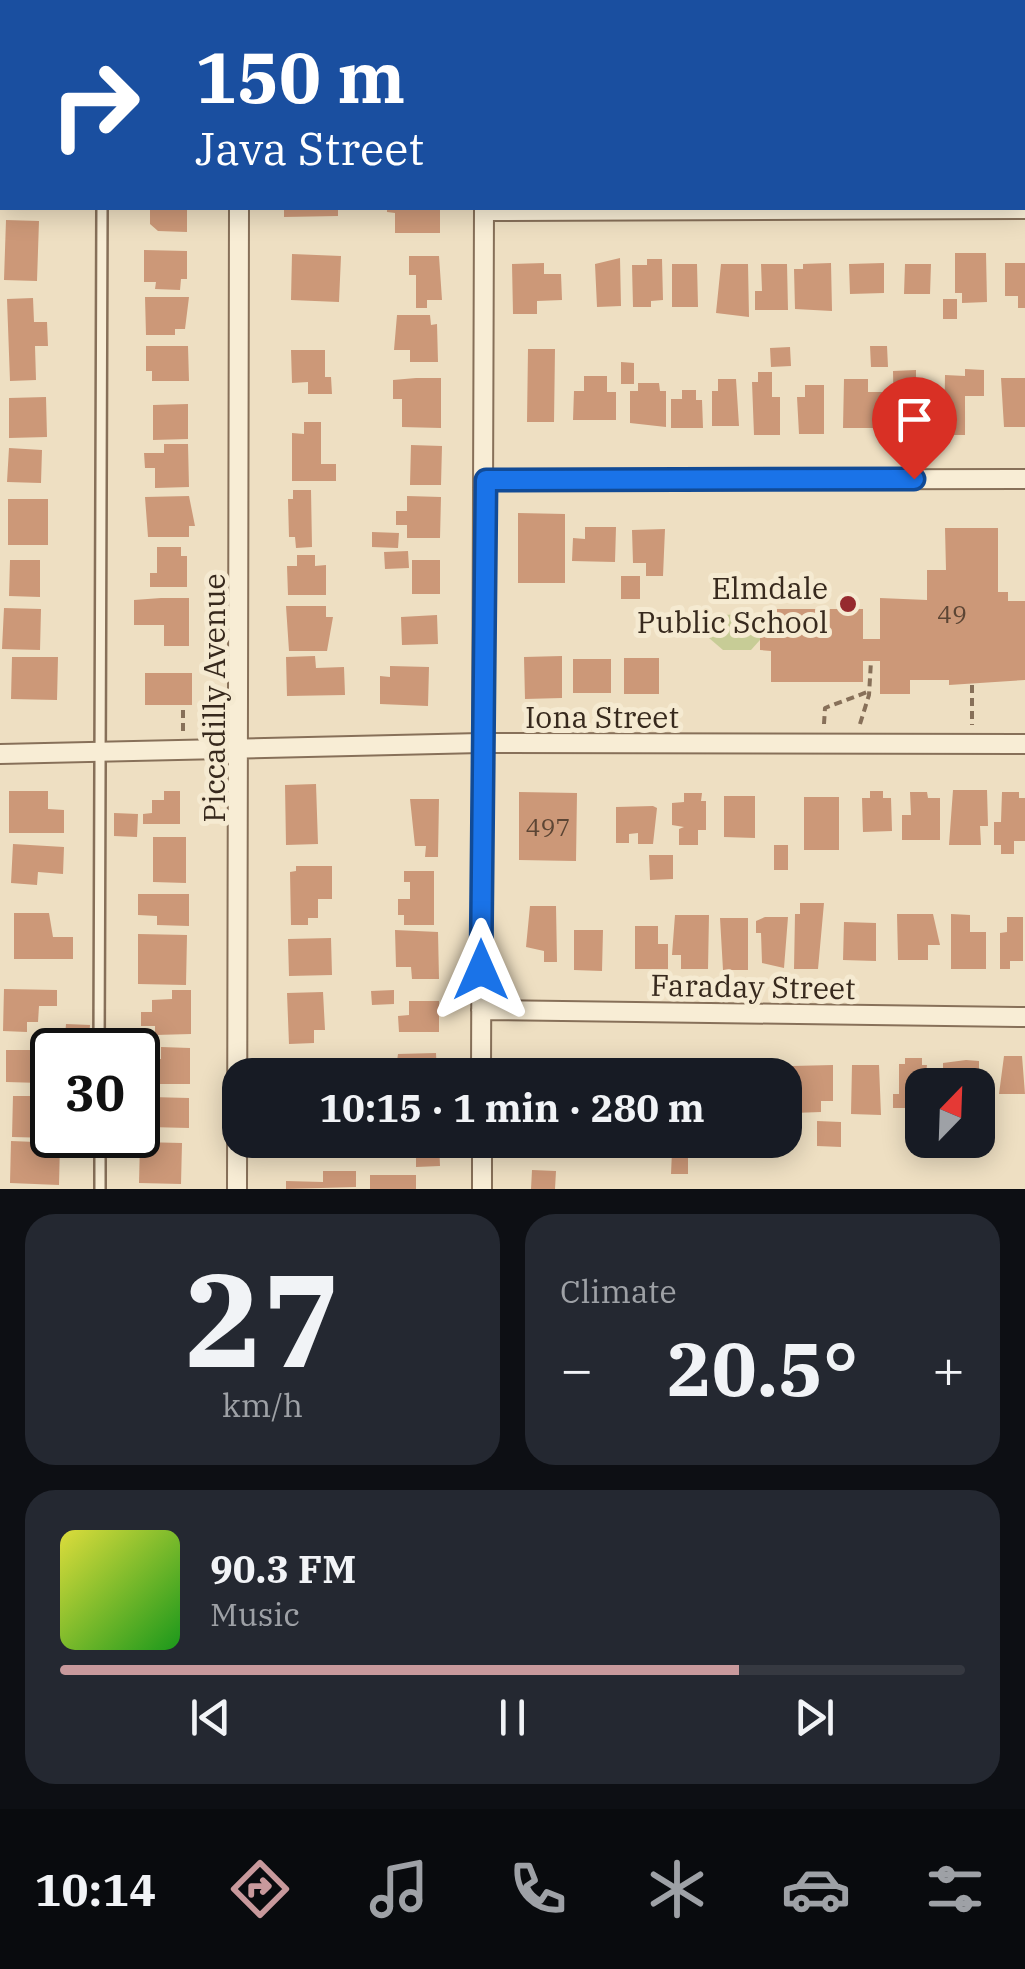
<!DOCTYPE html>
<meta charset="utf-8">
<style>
:root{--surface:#171b24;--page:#242831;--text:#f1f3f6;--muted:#9ea1a6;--line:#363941;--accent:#c8999c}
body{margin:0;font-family:"IBM Plex Serif",serif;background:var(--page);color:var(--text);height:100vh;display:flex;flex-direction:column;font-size:38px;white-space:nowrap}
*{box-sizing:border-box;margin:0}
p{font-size:32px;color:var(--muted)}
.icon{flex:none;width:55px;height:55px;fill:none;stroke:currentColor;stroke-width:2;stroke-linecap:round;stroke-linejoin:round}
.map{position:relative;height:1189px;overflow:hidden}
.drawer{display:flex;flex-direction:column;gap:25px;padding:25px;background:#0d0f14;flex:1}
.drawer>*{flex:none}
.hud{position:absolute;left:0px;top:0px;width:1025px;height:210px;box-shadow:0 5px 25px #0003;background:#1a4fa0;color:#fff;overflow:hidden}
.needle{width:65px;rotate:23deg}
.buttons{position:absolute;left:905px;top:1068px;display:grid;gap:20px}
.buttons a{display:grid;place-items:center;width:90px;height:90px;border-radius:20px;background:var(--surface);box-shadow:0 5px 25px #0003;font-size:50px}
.speed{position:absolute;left:30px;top:1028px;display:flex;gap:20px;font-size:50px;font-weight:700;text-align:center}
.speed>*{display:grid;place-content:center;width:130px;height:130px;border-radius:50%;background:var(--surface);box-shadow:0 5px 25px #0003;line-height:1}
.speed .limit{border:5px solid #111;border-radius:15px;background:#fff;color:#111}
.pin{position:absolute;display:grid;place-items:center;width:85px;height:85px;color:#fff;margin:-102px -42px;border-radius:50% 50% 50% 0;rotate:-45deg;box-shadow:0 0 10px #0007}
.pin .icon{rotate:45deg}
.me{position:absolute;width:110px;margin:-55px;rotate:0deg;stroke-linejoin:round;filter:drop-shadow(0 0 8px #0008)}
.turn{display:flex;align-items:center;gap:35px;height:210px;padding:0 30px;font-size:45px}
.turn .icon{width:130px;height:130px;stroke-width:2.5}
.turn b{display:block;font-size:70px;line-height:85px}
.big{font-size:75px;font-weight:700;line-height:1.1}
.drawer .card{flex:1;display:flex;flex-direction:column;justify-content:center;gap:15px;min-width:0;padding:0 35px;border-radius:30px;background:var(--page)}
.drawer .dial{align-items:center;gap:0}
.dial b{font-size:130px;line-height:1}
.song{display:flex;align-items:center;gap:30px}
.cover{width:120px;height:120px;border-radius:15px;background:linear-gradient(135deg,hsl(60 70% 55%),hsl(120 70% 35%))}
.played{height:10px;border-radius:5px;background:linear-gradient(90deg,var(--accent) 75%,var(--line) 75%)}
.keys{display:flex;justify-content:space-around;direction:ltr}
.heat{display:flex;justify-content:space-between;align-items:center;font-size:55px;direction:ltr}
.drawer .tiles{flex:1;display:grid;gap:25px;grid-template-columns:1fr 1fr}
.card:last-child{grid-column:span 2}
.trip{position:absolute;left:222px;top:1058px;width:580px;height:100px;border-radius:30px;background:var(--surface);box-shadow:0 5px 25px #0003;font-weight:700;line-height:100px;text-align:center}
.dock{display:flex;height:160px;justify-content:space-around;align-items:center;background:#090b0e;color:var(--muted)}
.dock .icon{width:70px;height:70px}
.dock .on{color:var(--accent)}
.dock b{font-size:45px;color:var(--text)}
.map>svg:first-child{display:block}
.green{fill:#c7cc96}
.building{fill:#cc9878}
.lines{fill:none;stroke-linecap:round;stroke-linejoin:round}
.lane-casing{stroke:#877059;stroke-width:14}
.street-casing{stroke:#877059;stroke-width:22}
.path{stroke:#877059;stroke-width:4;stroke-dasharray:8 5;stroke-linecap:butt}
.lane{stroke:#f8edd5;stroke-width:9}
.street{stroke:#f8edd5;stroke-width:18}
.route-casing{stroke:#114b97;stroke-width:25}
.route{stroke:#1a73e8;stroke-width:18}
.poi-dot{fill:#962a2e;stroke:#f5ead1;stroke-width:4}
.labels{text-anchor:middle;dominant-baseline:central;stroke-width:10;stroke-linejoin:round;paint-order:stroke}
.number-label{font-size:25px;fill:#5c4534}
.poi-label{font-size:30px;fill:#37291d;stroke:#f5ead1;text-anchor:end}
.street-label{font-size:30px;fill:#37291d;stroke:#f5ead1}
</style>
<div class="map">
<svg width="1025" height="1189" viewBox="0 0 1025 1189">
<rect width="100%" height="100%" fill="#eedfc2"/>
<path class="green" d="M748,614L769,630L751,650H723L702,632L721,615Z"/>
<path class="building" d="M150,208H187V232L158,231L150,224Z
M284,208H338V216L284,217Z
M387,208H440V233H395V213L387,212Z
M6,220L39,221L37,281L4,280Z
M144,250L187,251V279H181L180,290L155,289L156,282H144Z
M955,253H986L987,302L962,303V293H955Z
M292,254L341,256L339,302L291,300Z
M409,256H439L442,300H427V308H416V275H409Z
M620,258L621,306L597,307L595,264Z
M647,259H662L663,300L651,301V307H633L632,265H647Z
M544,263V274H561L562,300L537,301V314H513L512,264Z
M831,263L832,311L795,309L794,269H803V264Z
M884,263V293L850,294L849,264Z
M1005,263H1025V308H1018V296H1005Z
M672,264H697L698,307H672Z
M721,264H748L749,317L716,313Z
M761,264H787L788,310H755V291H762Z
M905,264H931L930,294H904Z
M145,297H189L185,329H175V335H146Z
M33,298L34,322H47L48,346H35L36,380L10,381L7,299Z
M943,299H957V319H943Z
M397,315H430L431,325L437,324L438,362H410V350H394Z
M146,346H188L189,381H152V371H146Z
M870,346H887L888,367H871Z
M790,347L791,366L771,367L770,348Z
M528,349H555L554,422H527Z
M291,350H325V377H331L332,394H308V382L292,383Z
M621,362L634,363V384H621Z
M965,369L984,370V396H965V435H944L945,375L965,376Z
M916,370V405H929V429H902V423L894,424L893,371Z
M758,372H772V397H780V435H754L752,382H758Z
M584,376H607V392H616V420H573L574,391H584Z
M416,378H441V428L402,427V399H393V380Z
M1001,378H1025V427H1004Z
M718,379H736L739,426H712V391H718Z
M844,379H868V392H884V428H843Z
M638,383H659L660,391H666V427L630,423V391H638Z
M805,385H824V434H799L797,397H805Z
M682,390H696V400H702L703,428H671V399H682Z
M46,397L47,437L9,438V398Z
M188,404V439L153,440V405Z
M304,422H321V464H336V481H292V433L304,434Z
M164,444H188L189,487L155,488V468H145L144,453H164Z
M411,445L442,446L441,485H410Z
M9,448L42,450L41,483L7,482Z
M293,490H311L312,547L296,548L295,537H289L288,499H293Z
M189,496L195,526H189V537H148L145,497Z
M407,496L441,497L440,538H407V525H396V511H407Z
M8,499H48V545H8Z
M518,513L565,514V583H518Z
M585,527H616L615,562L572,561L573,538L585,539Z
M945,528H998V592H1008V601H1025V680L949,685V680H910V694H880V661H863V682H771V651L760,650V617H775V609H863V639H880V598L927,600V570H946Z
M665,529L663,576H646V563H633L632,530Z
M372,532L399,533L398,548L372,547Z
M157,547H181V556H187V587H150V573H157Z
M408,551L409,568L385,569L384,552Z
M297,555H315V566L326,565V595H288L287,566H297Z
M10,560H40V597L9,596Z
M412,560H440V594H412Z
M621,576H640V599H621Z
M161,598H189V646H164V625H134V600Z
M286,606H326V617H333L327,651H289Z
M4,608L41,609L40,650L2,649Z
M437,615L438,644L402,645L401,617Z
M315,656L316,668L344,667L345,695L287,696L286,657Z
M562,656V698L525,699L524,657Z
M12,657H58L57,700L11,699Z
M624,658H659V694H624Z
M573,659H611V693H573Z
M390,666L429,667L428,706L380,704V676L390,677Z
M145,673H192V705H145Z
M316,784L318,844L286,845L285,785Z
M953,790H987L988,826H980L981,845H949Z
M9,791H48V809L64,810V833H9Z
M164,791H180V824H143V814L152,813V800H164Z
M870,791H883V798H891L892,831L863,832L862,798H870Z
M519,792L577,793L576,861L519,860Z
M910,792H927L928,798H940V840H902V815H911Z
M1002,792H1019V798H1025V841H1014V854H1001V845H994V822H1001Z
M684,793H702L701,801H706V830H698V845H679V829L684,827L672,825V803L684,802Z
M724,796H755V838L724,837Z
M804,797H839V850H804Z
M410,799H439L438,857H425L426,846H415Z
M653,806L657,808L653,844H638V833L629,834V843H616V807Z
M114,813L138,814L137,837L114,836Z
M153,837H186V883L153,882Z
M13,844L64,847L63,874L38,872L37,885L11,883Z
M774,845H788V870H774Z
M649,855H673V879L650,880Z
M296,866H332V899H318V918H308V925H291L290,872L296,871Z
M404,871H434V925H404V915H398V899H410V882H404Z
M138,894H189V926L157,925V916L138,915Z
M800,903H824L818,969H794L795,914H800Z
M530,906H556L557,962H544V951L526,947Z
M14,913H49L53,937H73V959H14Z
M897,914H933L940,945H928V960H898Z
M951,914L970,915V932H986V969H951Z
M675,915H709L708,969H681V955H672Z
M765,917H788L784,968L762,963L761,933H756V921Z
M1007,917H1023V961H1010V969H1000V933L1007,932Z
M720,918H748V970H723Z
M844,922L876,923V961L843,960Z
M635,926H658V944H668V969H635Z
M395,930L438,932L439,979H412L411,967H396Z
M574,930H603L602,971L574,970Z
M138,934L187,935L186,985L138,984Z
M331,938L332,975L289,976L288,939Z
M4,989L57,990V1006H39L38,1022H27V1032L3,1031Z
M172,990H191V1034L155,1035V1026H141V1012H152V1000L172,999Z
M394,990V1004L372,1005L371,991Z
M323,992L325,1030H314V1043L289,1044L287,993Z
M409,1001H439V1032H399L398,1016L409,1015Z
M66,1024L90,1025L89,1038L65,1037Z
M109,1038L160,1040V1052L109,1050Z
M161,1047L190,1048V1084H152V1059H161Z
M6,1050H41V1083L6,1082Z
M436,1053L437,1075H395L398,1054Z
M1004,1056H1022L1025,1094H999Z
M289,1058H313V1075H289Z
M905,1058H922V1065H927L922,1108H893V1094H899V1064H905Z
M582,1059H610L611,1075H572V1068H582Z
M627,1059H658V1067H667V1075H627Z
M679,1060L709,1061V1075H679Z
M966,1060L979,1061V1085H943V1063Z
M712,1064H750V1075H712Z
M790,1064V1107H785V1075H756V1065Z
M833,1065V1101H821V1112L793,1113L792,1066Z
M852,1065H879L881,1115L851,1114Z
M13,1096H40V1102L47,1106L46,1119H52V1138L12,1137Z
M150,1097L189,1098V1128L149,1127Z
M978,1100H991L990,1130H978Z
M817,1121L841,1122V1147L817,1146Z
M293,1140H331V1148L323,1147V1158H292Z
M398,1140H439L440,1166L416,1167V1153H409V1145H398Z
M11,1141L60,1143L59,1185L10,1183Z
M140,1142L182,1143L181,1184L139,1183Z
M535,1144H556V1156L535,1157Z
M672,1151H688V1174H671Z
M532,1170L556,1171L555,1189H531Z
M323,1171H356V1187L286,1189V1181L323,1182Z
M370,1175H416V1189H370Z"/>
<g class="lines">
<defs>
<path id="lane" d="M103,2L104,0
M99,1050L102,208
M100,1135V1189"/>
<path id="street" d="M239,0V2
M485,2V0
M484,211L1025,209
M486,480L1025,479
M0,754L481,743L1025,744
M481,1010L1025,1017
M481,1075L484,208
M482,1140V1189
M237,1189L239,208"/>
</defs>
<use href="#lane" class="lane-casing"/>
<use href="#street" class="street-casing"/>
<path class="path" d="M972,685V725
M824,724L825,708L870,691
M860,724L869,695L871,661
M183,731V705"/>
<use href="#lane" class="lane"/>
<use href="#street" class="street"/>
</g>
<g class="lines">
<defs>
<path id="route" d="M481,970L486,480L914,479"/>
</defs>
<use href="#route" class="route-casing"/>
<use href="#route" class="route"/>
</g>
<circle class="poi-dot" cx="848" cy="604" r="10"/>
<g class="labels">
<g class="number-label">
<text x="952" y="613">49</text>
<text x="548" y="826">497</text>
</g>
<g class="poi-label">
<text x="828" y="587">Elmdale<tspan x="828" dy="34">Public School</tspan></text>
</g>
<g class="street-label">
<text transform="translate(213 698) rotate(-90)">Piccadilly Avenue</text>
<text x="602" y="716">Iona Street</text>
<text transform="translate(753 986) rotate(1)">Faraday Street</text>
</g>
</g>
</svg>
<div class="buttons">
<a><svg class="needle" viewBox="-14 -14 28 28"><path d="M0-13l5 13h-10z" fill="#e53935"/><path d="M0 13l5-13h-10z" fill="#9ea1a6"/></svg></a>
</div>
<div class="speed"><div class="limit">30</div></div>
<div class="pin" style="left:914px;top:479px;background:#d93025"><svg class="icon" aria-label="arrive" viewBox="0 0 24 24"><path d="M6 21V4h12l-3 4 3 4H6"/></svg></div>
<svg class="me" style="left:481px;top:970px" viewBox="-20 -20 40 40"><path d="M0-17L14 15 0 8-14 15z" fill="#1a73e8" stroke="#fff" stroke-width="4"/></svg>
<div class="trip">10:15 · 1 min · 280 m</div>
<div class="hud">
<div class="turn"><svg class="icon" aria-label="right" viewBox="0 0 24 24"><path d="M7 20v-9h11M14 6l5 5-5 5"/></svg><div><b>150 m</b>Java Street</div></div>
</div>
</div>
<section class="drawer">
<div class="tiles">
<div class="card dial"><b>27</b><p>km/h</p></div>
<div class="card"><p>Climate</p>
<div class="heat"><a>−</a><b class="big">20.5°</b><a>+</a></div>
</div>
<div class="card">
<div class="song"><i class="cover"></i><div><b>90.3 FM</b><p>Music</p></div></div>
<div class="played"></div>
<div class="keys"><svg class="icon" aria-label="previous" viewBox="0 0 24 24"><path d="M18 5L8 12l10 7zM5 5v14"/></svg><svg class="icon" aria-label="pause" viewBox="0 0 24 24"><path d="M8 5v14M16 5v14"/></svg><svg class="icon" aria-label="next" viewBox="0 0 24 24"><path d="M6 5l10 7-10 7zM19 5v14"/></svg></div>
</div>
</div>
</section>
<nav class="dock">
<b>10:14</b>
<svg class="icon on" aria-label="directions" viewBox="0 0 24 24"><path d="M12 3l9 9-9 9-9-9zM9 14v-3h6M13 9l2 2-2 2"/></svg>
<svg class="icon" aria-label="music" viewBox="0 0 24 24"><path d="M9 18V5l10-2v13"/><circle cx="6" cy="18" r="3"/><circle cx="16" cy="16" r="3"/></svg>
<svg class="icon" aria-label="phone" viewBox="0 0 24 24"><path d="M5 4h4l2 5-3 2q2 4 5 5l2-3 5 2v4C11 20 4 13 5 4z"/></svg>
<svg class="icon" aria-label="climate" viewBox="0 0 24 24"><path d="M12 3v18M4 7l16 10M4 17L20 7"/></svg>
<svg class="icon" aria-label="car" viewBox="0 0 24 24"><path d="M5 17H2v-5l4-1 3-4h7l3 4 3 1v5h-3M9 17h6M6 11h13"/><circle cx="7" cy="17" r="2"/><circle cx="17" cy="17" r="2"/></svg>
<svg class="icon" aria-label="filters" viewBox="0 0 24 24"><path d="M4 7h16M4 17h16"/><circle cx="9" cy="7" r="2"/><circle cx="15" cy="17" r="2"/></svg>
</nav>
